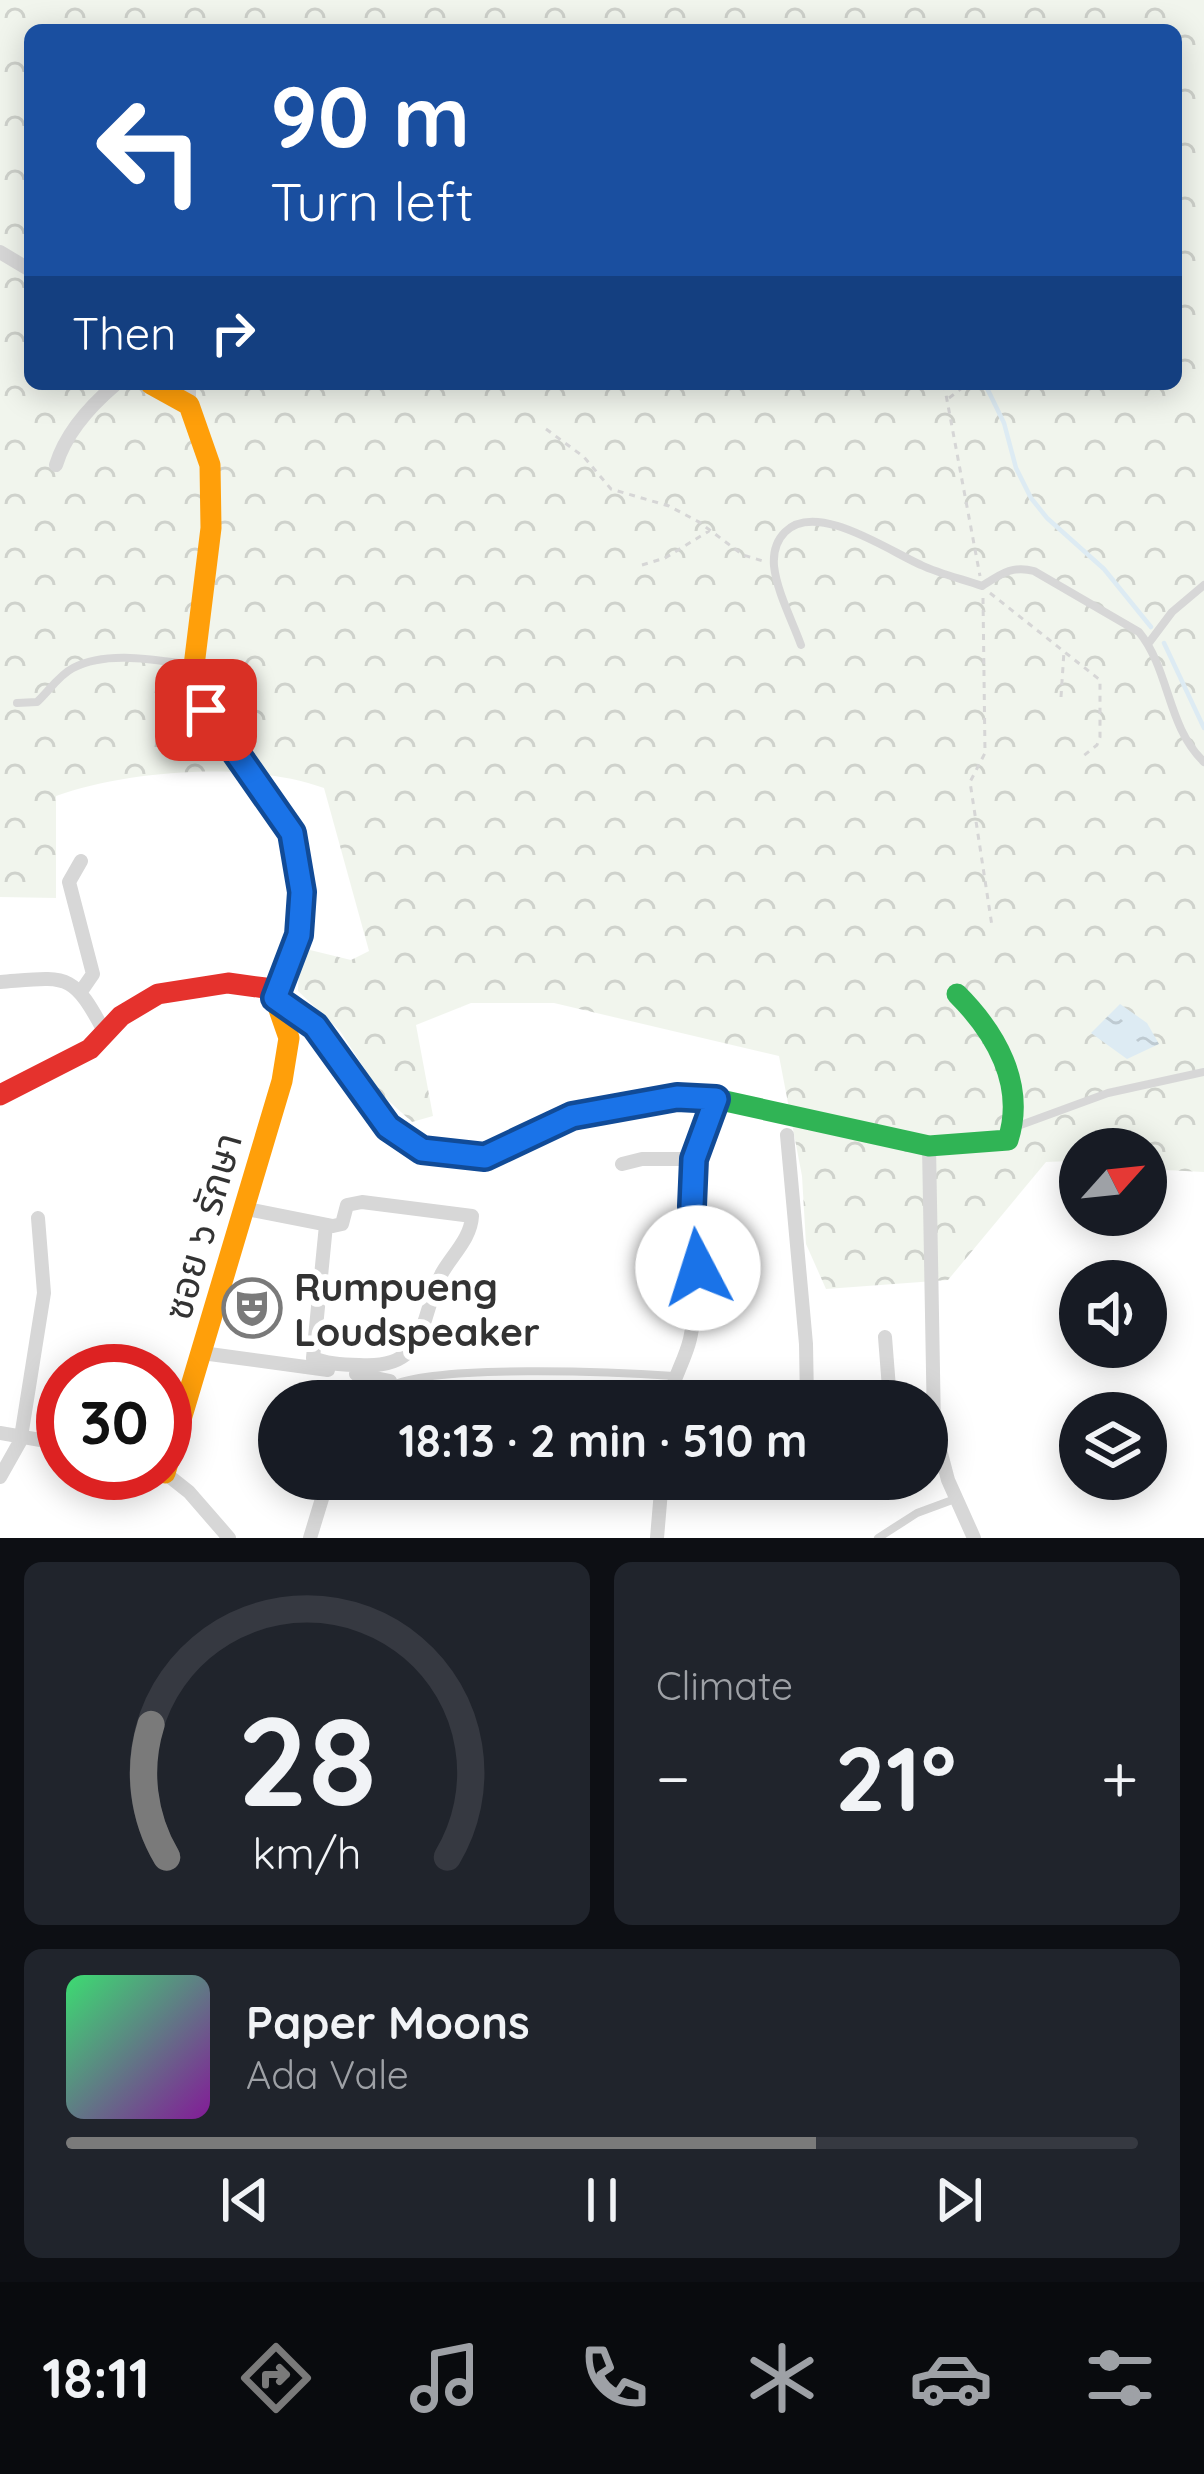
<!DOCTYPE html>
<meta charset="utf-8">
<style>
:root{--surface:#171b24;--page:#20242c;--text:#f1f3f6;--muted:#9ea1a6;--line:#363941;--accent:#7a7a7a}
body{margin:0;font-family:Quicksand,"Noto Sans Thai",sans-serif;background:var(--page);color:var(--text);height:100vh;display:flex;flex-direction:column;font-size:45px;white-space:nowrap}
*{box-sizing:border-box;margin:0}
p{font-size:39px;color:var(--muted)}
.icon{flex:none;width:66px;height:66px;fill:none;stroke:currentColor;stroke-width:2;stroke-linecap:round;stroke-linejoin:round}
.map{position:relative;height:1538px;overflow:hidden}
.side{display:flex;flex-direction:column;gap:24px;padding:24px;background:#0d0f14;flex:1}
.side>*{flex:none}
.top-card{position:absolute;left:24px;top:24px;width:1158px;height:366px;border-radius:18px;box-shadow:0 6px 30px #0003;background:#1a4fa0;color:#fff;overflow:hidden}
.needle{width:78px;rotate:63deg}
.fabs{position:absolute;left:1059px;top:1128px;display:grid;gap:24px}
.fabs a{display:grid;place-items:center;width:108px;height:108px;border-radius:50%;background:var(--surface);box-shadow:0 6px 30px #0003;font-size:60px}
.speed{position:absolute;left:36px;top:1344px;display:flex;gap:24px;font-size:60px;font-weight:700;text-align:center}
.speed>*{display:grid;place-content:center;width:156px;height:156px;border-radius:50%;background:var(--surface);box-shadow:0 6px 30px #0003;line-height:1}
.speed .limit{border:18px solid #d22;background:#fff;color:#111}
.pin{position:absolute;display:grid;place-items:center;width:102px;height:102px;color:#fff;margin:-51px;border-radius:24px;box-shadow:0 6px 18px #0006}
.me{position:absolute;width:132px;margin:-66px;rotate:355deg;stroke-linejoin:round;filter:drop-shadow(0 0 9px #0008)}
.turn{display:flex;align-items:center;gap:42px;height:252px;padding:0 48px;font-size:54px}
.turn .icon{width:156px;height:156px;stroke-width:2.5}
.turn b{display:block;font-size:84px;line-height:102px}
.then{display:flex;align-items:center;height:114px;padding:0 48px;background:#0003;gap:24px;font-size:45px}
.big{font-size:90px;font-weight:800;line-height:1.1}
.side .widget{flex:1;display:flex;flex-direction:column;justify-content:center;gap:18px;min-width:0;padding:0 42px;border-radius:18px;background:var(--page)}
.side .dial{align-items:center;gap:0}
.dial svg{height:312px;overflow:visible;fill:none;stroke:var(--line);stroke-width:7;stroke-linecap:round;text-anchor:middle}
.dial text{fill:var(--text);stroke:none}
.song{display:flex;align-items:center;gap:36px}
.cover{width:144px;height:144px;border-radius:18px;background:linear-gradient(135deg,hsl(140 70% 55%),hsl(290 70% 35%))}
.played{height:12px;border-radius:6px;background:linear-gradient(90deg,var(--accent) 70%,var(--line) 70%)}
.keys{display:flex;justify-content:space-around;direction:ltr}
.heat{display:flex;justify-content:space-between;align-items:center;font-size:66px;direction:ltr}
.side .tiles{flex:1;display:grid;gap:24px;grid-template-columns:1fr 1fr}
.widget:last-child{grid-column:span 2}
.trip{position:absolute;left:258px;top:1380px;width:690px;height:120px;border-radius:60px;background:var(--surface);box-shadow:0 6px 30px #0003;font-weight:800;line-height:120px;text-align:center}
.tab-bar{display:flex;height:192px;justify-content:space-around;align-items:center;background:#090b0e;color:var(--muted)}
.tab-bar .icon{width:84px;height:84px}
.tab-bar .current{color:var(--accent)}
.tab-bar b{font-size:54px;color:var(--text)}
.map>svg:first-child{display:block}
.forest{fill:url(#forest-crowns);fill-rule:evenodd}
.water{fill:url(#water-ripples)}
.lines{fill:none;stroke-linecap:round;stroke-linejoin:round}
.stream{stroke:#ddebf3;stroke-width:4.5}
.path{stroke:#d6d6d6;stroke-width:3;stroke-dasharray:6 6;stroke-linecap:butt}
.lane{stroke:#d7d7d7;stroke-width:8}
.street{stroke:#d7d7d7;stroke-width:14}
.fast{stroke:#30b455;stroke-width:21}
.slow{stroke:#ff9f0a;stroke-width:21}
.jam{stroke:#e5322d;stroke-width:21}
.route-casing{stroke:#114b97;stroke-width:30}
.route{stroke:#1a73e8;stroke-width:21}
.labels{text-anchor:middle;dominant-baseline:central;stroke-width:12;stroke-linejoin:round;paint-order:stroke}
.street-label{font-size:39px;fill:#333;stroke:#fff}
.poi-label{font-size:39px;font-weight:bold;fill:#333;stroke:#fff;text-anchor:start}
</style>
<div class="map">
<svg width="1204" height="1538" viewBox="0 0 1204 1538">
<defs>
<pattern id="forest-crowns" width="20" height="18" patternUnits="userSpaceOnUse" patternTransform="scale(3)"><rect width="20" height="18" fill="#f1f5ed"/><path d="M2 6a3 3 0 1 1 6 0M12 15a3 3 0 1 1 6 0" fill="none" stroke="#cfd2cc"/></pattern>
<pattern id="water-ripples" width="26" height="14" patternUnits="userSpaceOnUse" patternTransform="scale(3)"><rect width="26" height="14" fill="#ddebf3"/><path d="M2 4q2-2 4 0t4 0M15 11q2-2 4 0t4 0" fill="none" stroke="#becad1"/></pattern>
</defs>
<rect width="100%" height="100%" fill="#fff"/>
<path class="forest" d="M0,0H1204V1172L1146,1169V1149H1080V1166L1071,1161L1046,1162L948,1280L826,1289L806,1244L802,1176L779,1056L554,1003H471L416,1025L433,1116L412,1122L381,1094L340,1031L298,991L299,963L310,950L351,960L369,951L324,788C251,761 130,770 56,796V898L0,897ZM30,30H1176V384H30Z"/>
<path class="water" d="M1120,1004L1147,1023L1159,1044L1127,1059L1091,1033Z"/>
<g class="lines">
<path class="stream" d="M985,384L1004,423L1016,468L1031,498L1047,518L1104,569L1151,627
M1164,643L1204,728"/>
<path class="path" d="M944,384L980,576
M949,398L967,384
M546,429L584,457L611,489L669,506L699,522L743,555L766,562
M642,565L665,558L709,531
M990,593L1100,680V737L1097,745L1082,757
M983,598L985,753L970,782L992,926
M1061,697L1064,651"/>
<path class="lane" d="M1148,644L1172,612L1204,585
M801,645C792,620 777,592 774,566C773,553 776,541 785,532C816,500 889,551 921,565C940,574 962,579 982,586C1001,574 1012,565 1034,571L1139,632C1170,670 1167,727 1204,762
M17,703L37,702C49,691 59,675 73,668C107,650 156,660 192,665
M1015,1127L1108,1093L1204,1072
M391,1386C434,1364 619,1372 674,1376
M878,1538L917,1513L955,1499"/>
<path class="street" d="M0,252L30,270
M189,405V384
M56,465C66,432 90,406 116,384
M81,861L69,882L93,974L82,990
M0,982C68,977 72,971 105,1033
M787,1135L806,1344L807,1401
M929,1146L934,1427L948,1480L974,1538
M622,1164L642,1159H694
M242,1208L333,1226L342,1224L347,1205L362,1202L472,1216C471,1238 453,1254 442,1273C418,1319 430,1370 359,1365C343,1365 327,1364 313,1358L326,1225
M885,1337L889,1388
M202,1353L328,1370
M356,1374L390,1381L377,1401
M669,1401C672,1379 685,1361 690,1339C704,1279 684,1220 694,1161C698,1140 709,1118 716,1099
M839,1401L889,1388L922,1401
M0,1433L63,1444
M21,1437L44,1293L38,1218
M165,1473L189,1492L229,1538
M0,1477L22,1438
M310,1538L328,1479
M657,1538L662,1479"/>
<path class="fast" d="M408,1140L422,1150L485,1157L572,1116L677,1097L716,1099L929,1146L1008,1140C1026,1084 995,1032 957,994"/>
<path class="slow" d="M151,384L189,405L210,465L211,528L192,682L206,710L284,822
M165,1473L282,1081L289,1038L275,998"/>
<path class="jam" d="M275,998C283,978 294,956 299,935C306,903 303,849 284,822
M0,1095L90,1049L121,1016L158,994L228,983L265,988L315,1026L388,1127L408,1140"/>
</g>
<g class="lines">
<defs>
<path id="route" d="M206,710L292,833L302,892L299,935L275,998L315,1026L388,1127L422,1150L485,1157L572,1116L677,1097L716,1099L694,1159L692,1206L698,1268"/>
</defs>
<use href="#route" class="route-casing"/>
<use href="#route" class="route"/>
</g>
<defs>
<symbol id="theatre-ring" viewBox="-11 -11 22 22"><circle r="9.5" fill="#fff" stroke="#7a7a7a" stroke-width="1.5"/><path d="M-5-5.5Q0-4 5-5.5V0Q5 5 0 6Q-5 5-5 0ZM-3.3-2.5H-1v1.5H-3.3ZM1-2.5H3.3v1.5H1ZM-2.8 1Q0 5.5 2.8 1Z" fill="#7a7a7a"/></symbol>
</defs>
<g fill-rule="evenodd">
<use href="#theatre-ring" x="219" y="1275" width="66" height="66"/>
</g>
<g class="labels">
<g class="street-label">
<text transform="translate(202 1226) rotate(-74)">ซอย ๖ รักษา</text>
</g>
<g class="poi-label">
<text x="294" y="1286">Rumpueng<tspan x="294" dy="45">Loudspeaker</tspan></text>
</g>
</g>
</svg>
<div class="fabs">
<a><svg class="needle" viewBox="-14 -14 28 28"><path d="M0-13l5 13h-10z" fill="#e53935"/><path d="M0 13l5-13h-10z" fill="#9ea1a6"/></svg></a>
<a><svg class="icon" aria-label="sound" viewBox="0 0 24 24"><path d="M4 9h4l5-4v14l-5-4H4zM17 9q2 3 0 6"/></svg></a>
<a><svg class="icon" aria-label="layers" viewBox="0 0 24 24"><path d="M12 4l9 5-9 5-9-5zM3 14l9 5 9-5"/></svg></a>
</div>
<div class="speed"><div class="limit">30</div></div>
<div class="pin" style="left:206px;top:710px;background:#d93025"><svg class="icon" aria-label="arrive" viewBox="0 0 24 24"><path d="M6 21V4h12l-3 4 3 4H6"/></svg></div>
<svg class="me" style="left:698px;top:1268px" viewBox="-20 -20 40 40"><circle r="19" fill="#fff"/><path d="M0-13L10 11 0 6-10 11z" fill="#1a73e8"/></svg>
<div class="trip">18:13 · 2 min · 510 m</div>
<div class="top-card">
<div class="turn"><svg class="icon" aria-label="left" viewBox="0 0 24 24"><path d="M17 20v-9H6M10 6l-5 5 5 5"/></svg><div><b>90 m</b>Turn left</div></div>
<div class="then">Then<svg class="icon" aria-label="right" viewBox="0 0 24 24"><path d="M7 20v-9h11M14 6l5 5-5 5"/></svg></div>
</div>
</div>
<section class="side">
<div class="tiles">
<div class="widget dial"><svg viewBox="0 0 100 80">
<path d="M14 69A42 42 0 1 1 86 69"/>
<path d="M14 69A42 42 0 0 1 10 35" stroke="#7a7a7a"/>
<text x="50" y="56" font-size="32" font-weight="700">28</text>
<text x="50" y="72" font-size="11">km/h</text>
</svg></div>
<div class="widget"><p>Climate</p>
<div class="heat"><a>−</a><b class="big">21°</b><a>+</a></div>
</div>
<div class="widget">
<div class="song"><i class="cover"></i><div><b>Paper Moons</b><p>Ada Vale</p></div></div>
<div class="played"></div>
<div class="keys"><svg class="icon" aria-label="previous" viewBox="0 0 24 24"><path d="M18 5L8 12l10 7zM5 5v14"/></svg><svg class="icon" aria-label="pause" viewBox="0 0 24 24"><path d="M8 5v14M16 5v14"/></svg><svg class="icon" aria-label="next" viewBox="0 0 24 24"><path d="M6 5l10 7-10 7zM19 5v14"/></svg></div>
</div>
</div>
</section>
<nav class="tab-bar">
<b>18:11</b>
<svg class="icon current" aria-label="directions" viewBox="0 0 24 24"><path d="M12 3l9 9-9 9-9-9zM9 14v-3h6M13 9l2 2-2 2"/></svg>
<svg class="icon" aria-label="music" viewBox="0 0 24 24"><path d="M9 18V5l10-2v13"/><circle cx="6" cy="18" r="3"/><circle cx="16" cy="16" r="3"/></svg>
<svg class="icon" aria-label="phone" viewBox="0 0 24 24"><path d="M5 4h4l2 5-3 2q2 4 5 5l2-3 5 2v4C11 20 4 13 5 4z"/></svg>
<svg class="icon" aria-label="climate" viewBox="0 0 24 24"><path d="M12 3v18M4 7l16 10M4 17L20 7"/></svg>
<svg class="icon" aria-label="car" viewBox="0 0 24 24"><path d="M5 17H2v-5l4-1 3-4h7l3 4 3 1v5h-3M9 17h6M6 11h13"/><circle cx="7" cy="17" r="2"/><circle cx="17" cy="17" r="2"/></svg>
<svg class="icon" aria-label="filters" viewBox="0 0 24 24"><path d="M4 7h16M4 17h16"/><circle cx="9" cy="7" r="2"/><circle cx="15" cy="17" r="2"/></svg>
</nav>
